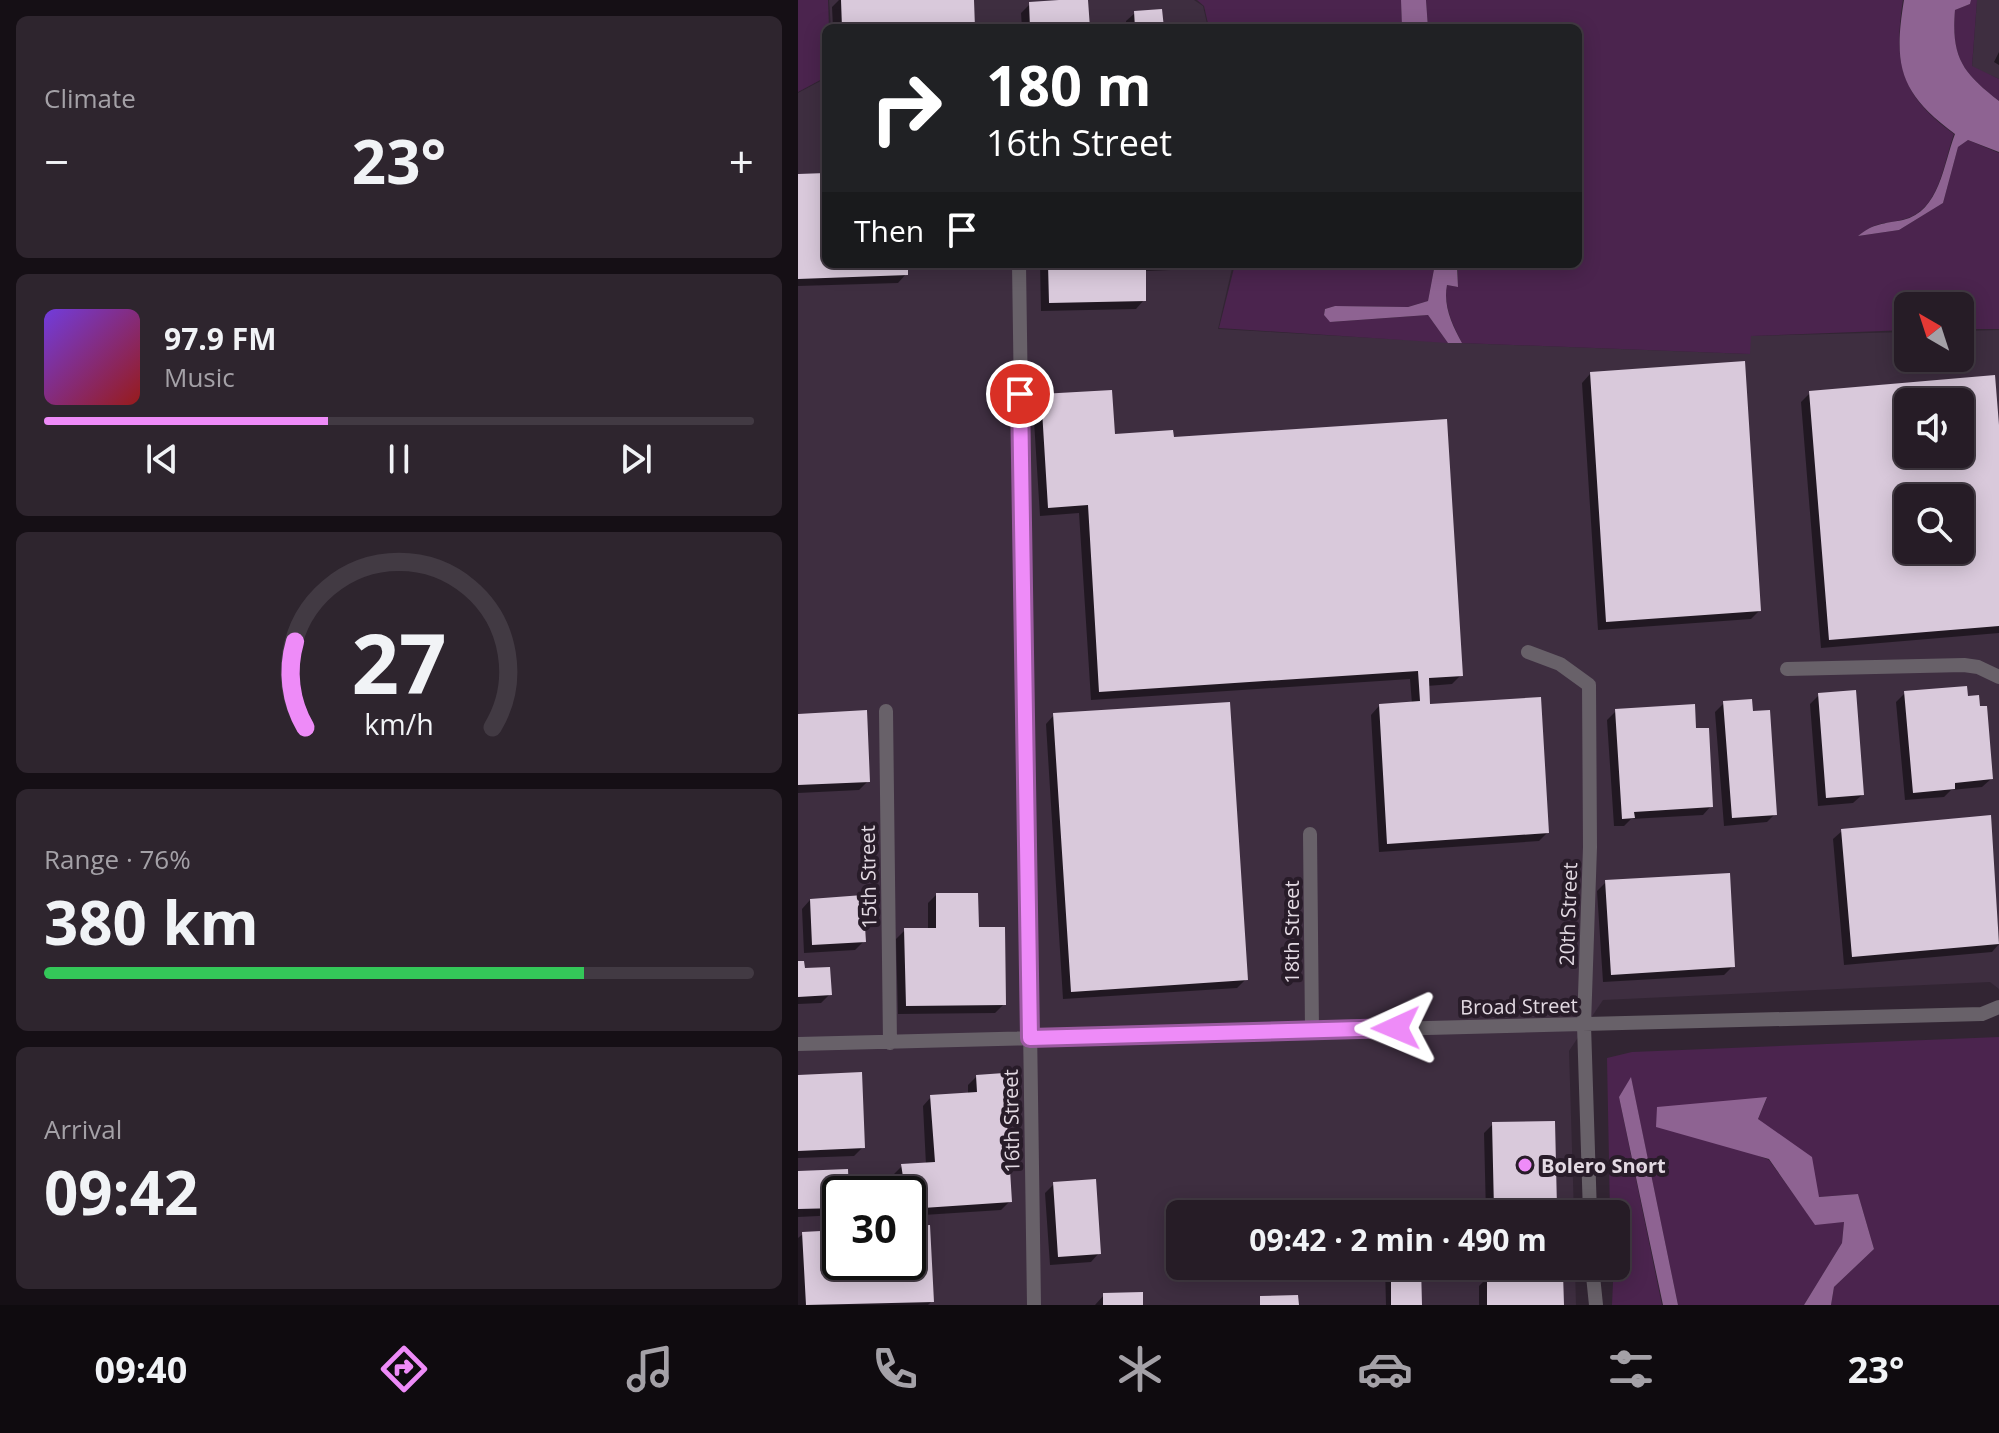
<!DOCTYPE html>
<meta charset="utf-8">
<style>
:root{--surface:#261c26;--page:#2e252e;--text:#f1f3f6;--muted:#a4a1a7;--line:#423a43;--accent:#ee8bf8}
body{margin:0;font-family:"Open Sans",sans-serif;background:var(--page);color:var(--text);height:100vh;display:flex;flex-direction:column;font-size:30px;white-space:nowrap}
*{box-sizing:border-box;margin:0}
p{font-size:26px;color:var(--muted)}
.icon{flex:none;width:44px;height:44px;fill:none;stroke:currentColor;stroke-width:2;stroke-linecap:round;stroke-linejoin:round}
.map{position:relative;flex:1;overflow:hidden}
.drawer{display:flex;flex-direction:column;gap:16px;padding:16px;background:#150f15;width:798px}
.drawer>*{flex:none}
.top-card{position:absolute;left:24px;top:24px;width:760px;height:244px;border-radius:12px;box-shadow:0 4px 20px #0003,0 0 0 2px var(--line);background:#202124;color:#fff;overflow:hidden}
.needle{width:52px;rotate:321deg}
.fabs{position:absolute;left:1096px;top:292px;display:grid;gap:16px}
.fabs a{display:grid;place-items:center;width:80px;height:80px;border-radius:12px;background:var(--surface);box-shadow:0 4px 20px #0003,0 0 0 2px var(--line);font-size:40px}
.speed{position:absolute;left:24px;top:1176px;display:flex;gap:16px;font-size:40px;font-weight:700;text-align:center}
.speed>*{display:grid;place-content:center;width:104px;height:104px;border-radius:50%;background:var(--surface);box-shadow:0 4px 20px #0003,0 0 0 2px var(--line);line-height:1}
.speed .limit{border:4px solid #111;border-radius:12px;background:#fff;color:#111}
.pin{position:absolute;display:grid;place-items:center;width:68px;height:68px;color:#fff;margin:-34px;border:4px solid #fff;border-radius:50%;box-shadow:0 2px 8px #0007}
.me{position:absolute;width:88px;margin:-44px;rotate:269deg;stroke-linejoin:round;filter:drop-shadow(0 0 6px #0008)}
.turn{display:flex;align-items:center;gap:28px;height:168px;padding:0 32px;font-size:36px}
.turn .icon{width:104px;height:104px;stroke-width:2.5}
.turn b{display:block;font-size:56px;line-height:68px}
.then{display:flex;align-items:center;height:76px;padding:0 32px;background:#0003;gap:16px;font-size:30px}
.big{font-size:60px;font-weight:700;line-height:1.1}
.drawer .tile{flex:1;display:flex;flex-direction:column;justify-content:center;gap:12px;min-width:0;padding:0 28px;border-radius:12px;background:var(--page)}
.drawer .dial{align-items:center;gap:0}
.dial svg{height:208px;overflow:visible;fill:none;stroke:var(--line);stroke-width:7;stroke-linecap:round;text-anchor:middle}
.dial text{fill:var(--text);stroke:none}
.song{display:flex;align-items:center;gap:24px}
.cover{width:96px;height:96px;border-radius:12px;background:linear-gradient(135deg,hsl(260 70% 55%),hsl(0 70% 35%))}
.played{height:8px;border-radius:4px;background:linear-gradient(90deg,var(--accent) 40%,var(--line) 40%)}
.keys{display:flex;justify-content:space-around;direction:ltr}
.heat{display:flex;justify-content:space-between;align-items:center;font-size:44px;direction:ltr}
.charge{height:12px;border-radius:6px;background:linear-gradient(90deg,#34c759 76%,var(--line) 0)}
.trip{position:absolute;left:368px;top:1200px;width:464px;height:80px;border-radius:12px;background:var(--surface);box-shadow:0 4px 20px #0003,0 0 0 2px var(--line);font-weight:700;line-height:80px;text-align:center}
.dock{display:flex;height:128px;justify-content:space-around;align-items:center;background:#0f0b0f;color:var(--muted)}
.dock .icon{width:56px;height:56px}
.dock .selected{color:var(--accent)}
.dock b{font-size:36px;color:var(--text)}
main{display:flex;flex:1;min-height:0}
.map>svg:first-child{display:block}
.built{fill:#3e2e40;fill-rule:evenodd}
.green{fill:#4b244e}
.water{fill:#8e6392}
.shadow{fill:#0007;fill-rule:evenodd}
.building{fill:#d9c9db;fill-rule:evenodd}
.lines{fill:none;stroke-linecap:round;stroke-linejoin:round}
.minor{stroke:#686169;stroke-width:14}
.route-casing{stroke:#9b5aa1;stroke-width:20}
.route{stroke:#ee8bf8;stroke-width:14}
.poi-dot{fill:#ee8bf8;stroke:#281c29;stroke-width:3}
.labels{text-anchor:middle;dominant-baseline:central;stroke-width:8;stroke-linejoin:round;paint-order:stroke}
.street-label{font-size:20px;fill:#e3dae3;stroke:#281c29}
.poi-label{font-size:20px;font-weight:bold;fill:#e3dae3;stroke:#281c29;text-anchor:start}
</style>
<main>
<section class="drawer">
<div class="tile"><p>Climate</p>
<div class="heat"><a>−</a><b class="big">23°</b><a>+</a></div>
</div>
<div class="tile">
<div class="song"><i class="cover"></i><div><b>97.9 FM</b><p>Music</p></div></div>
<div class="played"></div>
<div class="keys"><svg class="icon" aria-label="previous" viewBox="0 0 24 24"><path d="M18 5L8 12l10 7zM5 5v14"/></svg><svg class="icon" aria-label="pause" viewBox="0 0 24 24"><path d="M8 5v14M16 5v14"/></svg><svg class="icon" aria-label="next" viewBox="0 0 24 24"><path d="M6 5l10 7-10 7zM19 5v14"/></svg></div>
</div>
<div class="tile dial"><svg viewBox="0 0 100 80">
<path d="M14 69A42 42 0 1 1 86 69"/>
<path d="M14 69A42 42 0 0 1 10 36" stroke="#ee8bf8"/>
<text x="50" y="56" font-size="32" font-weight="700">27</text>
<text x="50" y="72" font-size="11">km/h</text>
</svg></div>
<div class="tile"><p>Range · 76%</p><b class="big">380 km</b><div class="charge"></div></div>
<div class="tile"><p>Arrival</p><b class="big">09:42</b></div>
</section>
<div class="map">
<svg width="1201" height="1305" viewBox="0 0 1201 1305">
<rect width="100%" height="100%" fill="#322533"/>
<path class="built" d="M31,0H396L405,6L410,28H33Z
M1179,0H1201V79L1174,67Z
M28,78V264H435L420,329L664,343L952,354V336L1110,332V358H1162V331L1201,330V989L1192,982L805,1000L771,1051L776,1214H382V1266H777L778,1305H0V93ZM1110,402H1162V454H1110ZM1110,498H1162V550H1110ZM42,1194H110V1262H42Z"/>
<path class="green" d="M0,0H30L31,28H28V77L0,92Z
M399,0H603L604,28H411L406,6Z
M628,0H1105C1095,63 1103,96 1156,134C1145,164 1142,209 1107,219C1086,225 1080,220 1060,236L1101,230L1145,203L1160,147L1170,140L1201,153V329H1162V306H1110V330L953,336L952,354L664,343C655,325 645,306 649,285L660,287V264H780V28H630Z
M1173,0H1179L1174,66L1201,79V101C1165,73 1153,58 1157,10L1172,4Z
M437,264H637L630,301L610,307L537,306L527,309L526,315L533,322L630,315L650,343L421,328Z
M1201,1037V1305H1033L1036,1287L1076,1249L1060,1194L1021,1197L960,1119L969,1098L941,1148L971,1160L1017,1224L1046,1222L1044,1243L1006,1305H880L833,1078L821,1097L864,1305H814L818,1214H812L809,1058L834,1052Z"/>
<path class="water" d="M603,0H628L630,28H604Z
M1106,0H1173L1172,4L1157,10C1153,58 1165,73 1201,101V152L1170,140L1160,147L1145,203L1101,230L1060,236C1076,223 1085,224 1105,220C1142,211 1145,165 1157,134C1102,93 1095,67 1106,0Z
M637,264H659L660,287L649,285C645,306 654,325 664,343H650L630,315L532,322L526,315L527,309L537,306L610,307L630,301Z
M833,1077L880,1305H865L821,1097Z
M969,1097L960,1119L1014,1157L1021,1197L1060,1194L1076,1249L1036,1287L1033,1305H1006L1044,1243L1046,1222L1017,1225L971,1159L858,1127L859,1107Z"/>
<path class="shadow" d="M41,0H174L175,28H35L34,7Z
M232,4L290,28H224L223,13Z
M337,13L364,28H328V21Z
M1201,52V65L1196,62Z
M28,175V264H120L108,267V274L100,283L0,286V176Z
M242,264H379L373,270L346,271V300L338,309L243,311Z
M792,374L961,611L953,619L800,630L784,383Z
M1195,377L1201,449V633L1023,648L1003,402L1012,393ZM1110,402H1162V454H1110ZM1110,498H1162V550H1110Z
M244,396L315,436L374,440L662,676L654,684L629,686L630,707L749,833L741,841L581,852L573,715L581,706L614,704L612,679L293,700L281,513L242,516L235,405Z
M1107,693L1193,779L1184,787L1153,790L1146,797L1107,800L1098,702Z
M1021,695L1064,795L1055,803L1020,806L1012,704Z
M926,703L977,814L969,822L926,826L917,712Z
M818,711L896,730L913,806L905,815L833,819L826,826H816L809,720Z
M256,715L448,979L439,988L265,999L248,724Z
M0,716L70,781L61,790L0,793Z
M1191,817L1201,944L1194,952L1046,965L1035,839L1044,831Z
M808,882L935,966L926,975L805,982L799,891Z
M138,895L179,929L206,1004L197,1013L100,1014L98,939L107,930H130V903Z
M12,900L66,941L57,950L6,953L4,909Z
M0,963L32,994L23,1003L0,1004Z
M0,1077L65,1147L56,1156L0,1158Z
M178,1077L212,1201L203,1210L110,1216V1194H97L95,1175L104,1166L128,1165L125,1106L133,1097L170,1095V1085Z
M695,1124L757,1208L751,1214H688L686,1133Z
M0,1173L49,1194H42L41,1215L0,1217Z
M256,1184L301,1253L293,1262L252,1265L247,1193Z
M110,1228L134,1301L130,1305H0V1238L5,1234L42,1232V1262H110Z
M587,1266H621L622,1305H588Z
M689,1278L764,1305H681V1286Z
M306,1295L343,1305H297Z"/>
<path class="building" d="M43,0H176L177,28H44Z
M261,0H290L292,28H232L231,2Z
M364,9L366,28H337L336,11Z
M28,173V264H110V275L0,279V174Z
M250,264H348V301L251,303Z
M947,361L963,611L808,622L792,372Z
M1197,375L1201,425V626L1031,640L1011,391ZM1110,402H1162V454H1110ZM1110,498H1162V550H1110Z
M314,390L317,434L375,430L376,437L649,419L665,676L631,678L632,704L743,697L751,833L589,844L581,704L622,701L620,671L301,692L290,505L250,508L243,394Z
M1169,686L1170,696L1181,695L1182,706H1189L1195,779L1157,783V789L1115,793L1106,691Z
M1058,690L1066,795L1028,798L1020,693Z
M954,699L955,711L972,710L979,815L934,818L925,701Z
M432,702L450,980L273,992L255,713Z
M897,704L898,728H911L915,807L836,812L837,818L824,819L817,709Z
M69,710L72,782L0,785V714Z
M1193,815L1201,944L1054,957L1043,829Z
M932,873L937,967L813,975L807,880Z
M138,893H180L181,927H207L208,1005L108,1006L106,928H138Z
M65,895L68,942L14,945L12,899Z
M0,961H6L7,968L32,967L34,995L0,997Z
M64,1072L67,1148L0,1151V1075Z
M206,1073L214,1202L110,1209L103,1164L137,1162L132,1095L179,1092L178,1075Z
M757,1121L759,1208L696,1210L694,1122Z
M50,1169L51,1194H42V1208L0,1209V1171Z
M298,1179L303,1254L260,1257L255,1182Z
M132,1225L136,1302L8,1305L4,1232L42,1230V1262H110V1226Z
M593,1266H623L624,1305H593Z
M765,1273L766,1305H689V1276Z
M345,1292V1305H305V1293Z
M500,1295L501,1305H462V1296Z"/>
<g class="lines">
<path class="minor" d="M221,264L236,1305
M730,652L762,664L791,685L792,847L786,1025L792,1214
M989,669L1166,665L1180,667L1201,677
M88,711L92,1043
M512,834L514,1030
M0,1044L1184,1014L1201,1007
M794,1266L798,1305"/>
</g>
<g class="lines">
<defs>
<path id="route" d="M222,394L232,1038L598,1028"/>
</defs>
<use href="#route" class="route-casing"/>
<use href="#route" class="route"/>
</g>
<circle class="poi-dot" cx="727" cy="1165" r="8"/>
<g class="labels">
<g class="street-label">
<text transform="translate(70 877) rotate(-91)">15th Street</text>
<text transform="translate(770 914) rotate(-88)">20th Street</text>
<text transform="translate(493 932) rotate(-90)">18th Street</text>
<text transform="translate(721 1006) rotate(-1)">Broad Street</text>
<text transform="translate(213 1121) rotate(-91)">16th Street</text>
</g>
<g class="poi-label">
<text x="743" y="1165">Bolero Snort</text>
</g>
</g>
</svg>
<div class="fabs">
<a><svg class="needle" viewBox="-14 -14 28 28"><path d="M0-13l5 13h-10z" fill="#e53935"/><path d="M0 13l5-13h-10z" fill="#a4a1a7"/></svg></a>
<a><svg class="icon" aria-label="sound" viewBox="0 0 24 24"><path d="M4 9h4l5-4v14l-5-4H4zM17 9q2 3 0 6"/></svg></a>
<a><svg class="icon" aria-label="search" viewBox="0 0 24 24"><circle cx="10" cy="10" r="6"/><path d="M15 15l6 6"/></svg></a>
</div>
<div class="speed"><div class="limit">30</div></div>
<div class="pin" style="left:222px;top:394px;background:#d93025"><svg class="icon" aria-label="arrive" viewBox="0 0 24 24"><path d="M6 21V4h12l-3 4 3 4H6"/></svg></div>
<svg class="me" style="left:598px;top:1028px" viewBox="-20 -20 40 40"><path d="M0-17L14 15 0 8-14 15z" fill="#ee8bf8" stroke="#fff" stroke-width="4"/></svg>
<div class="trip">09:42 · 2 min · 490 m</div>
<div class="top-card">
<div class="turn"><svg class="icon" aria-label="right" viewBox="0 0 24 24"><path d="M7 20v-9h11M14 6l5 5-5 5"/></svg><div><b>180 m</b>16th Street</div></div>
<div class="then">Then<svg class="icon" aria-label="arrive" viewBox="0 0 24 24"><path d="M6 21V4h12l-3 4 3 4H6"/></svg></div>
</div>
</div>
</main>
<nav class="dock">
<b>09:40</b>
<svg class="icon selected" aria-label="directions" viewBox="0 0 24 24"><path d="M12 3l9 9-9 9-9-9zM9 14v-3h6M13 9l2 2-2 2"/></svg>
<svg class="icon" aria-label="music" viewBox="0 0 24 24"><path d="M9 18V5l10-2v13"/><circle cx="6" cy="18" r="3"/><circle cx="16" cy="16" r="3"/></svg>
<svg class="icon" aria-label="phone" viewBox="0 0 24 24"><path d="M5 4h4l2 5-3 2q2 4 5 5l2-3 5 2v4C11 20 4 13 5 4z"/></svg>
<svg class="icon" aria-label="climate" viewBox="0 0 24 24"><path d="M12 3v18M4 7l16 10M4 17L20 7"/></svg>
<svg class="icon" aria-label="car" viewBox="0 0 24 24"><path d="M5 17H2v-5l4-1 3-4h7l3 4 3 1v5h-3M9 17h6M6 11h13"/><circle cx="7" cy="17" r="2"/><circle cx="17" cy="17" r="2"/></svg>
<svg class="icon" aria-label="filters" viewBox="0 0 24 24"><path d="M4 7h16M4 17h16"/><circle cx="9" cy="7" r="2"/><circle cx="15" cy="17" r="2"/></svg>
<b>23°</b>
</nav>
